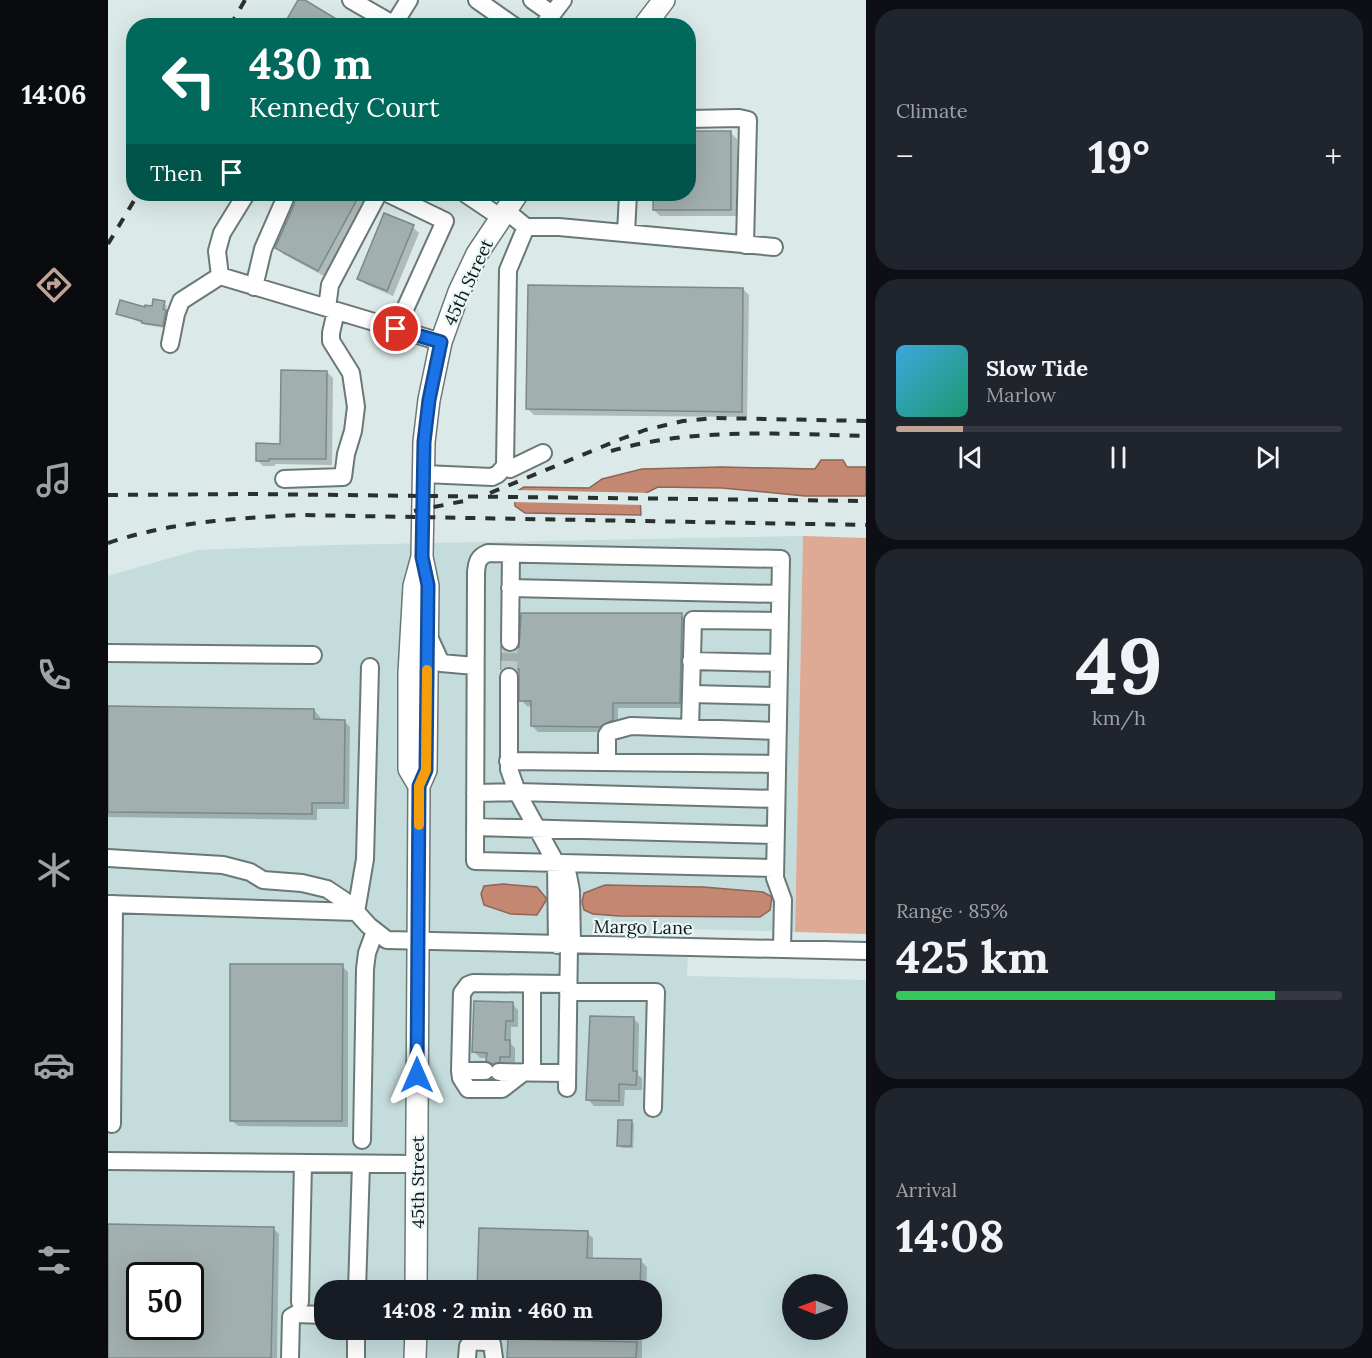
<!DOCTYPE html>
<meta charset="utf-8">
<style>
:root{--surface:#171b24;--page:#20242c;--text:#f1f3f6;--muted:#9ea1a6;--line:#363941;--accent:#c1a297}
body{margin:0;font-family:Lora,serif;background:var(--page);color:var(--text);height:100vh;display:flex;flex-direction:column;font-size:22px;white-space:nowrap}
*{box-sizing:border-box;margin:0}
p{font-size:20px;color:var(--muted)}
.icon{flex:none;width:33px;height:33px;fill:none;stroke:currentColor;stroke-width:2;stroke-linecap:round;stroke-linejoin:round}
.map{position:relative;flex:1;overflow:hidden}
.panel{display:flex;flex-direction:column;gap:9px;padding:9px;background:#0d0f14;width:506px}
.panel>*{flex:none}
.hud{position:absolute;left:18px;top:18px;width:570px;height:183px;border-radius:24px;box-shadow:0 6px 24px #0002;background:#00695c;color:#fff;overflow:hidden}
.needle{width:39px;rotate:271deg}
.tools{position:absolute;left:674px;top:1274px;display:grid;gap:12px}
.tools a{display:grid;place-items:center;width:66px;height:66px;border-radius:50%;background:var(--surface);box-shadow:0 6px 24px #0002;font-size:30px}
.speed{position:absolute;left:18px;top:1262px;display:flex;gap:12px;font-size:30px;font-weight:700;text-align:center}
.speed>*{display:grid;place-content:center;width:78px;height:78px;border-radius:50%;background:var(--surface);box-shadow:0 6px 24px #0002;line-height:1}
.speed .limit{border:3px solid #111;border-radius:9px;background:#fff;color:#111}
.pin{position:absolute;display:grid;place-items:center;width:51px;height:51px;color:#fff;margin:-26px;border:3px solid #fff;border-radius:50%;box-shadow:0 2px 6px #0007}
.me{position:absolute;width:66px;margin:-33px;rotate:0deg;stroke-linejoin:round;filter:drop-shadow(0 0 4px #0008)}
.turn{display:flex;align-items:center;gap:21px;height:126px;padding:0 24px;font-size:27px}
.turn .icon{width:78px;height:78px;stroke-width:2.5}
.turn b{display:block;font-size:42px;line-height:51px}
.then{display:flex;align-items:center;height:57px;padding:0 24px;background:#0003;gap:12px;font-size:22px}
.big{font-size:45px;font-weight:700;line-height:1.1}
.panel .tile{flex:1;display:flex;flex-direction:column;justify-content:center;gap:9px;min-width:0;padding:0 21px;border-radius:24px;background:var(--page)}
.panel .dial{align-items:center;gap:0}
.dial b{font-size:78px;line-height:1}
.song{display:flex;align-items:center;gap:18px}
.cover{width:72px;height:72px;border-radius:9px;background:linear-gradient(135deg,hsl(200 70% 55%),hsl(160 70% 35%))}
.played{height:6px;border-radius:3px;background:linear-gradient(90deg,var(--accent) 15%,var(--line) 15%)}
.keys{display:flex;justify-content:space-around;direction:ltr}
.heat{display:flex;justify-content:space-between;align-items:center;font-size:33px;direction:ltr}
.charge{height:9px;border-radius:4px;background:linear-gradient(90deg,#34c759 85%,var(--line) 0)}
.trip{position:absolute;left:206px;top:1280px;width:348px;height:60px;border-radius:24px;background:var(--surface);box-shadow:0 6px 24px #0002;font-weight:700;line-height:60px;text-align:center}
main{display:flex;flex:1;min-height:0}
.menu{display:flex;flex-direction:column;width:108px;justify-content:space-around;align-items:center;background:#090b0e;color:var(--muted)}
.menu .icon{width:42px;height:42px}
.menu .current{color:var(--accent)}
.menu b{font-size:27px;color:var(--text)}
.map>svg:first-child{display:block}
.built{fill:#c5dcdc;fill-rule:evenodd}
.green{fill:#dea995}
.water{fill:#c48771;stroke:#8e6556;stroke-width:1.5}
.pier{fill:#dbe9e9}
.shadow{fill:#0003;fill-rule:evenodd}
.building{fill:#a2afaf;stroke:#7c8988;stroke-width:1.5;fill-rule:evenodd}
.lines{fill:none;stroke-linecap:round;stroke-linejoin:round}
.minor-tunnel{stroke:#bdc9c9;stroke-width:16;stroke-dasharray:16 8;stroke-linecap:butt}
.minor-casing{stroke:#6b7878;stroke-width:20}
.major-casing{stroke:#6b7878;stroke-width:24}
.minor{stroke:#fff;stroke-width:16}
.major{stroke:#fff;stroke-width:21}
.rail{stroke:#2a3030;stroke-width:4;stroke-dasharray:10 10;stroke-linecap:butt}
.route-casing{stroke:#114b97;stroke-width:15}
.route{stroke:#1a73e8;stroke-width:10}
.slow{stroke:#f59e0b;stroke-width:10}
.labels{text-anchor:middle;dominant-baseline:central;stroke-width:4.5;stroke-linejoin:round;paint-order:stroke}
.street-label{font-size:18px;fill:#111616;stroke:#e9f7f6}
</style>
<main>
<nav class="menu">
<b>14:06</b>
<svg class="icon current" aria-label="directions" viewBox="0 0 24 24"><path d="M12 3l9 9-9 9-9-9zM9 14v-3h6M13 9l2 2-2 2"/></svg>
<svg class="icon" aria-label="music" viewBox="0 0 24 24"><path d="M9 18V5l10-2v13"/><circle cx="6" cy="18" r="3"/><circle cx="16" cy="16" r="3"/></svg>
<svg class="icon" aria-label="phone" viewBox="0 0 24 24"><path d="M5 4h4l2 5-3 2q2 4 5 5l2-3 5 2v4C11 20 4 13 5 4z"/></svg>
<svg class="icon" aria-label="climate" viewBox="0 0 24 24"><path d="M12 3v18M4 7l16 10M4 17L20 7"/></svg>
<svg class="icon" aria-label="car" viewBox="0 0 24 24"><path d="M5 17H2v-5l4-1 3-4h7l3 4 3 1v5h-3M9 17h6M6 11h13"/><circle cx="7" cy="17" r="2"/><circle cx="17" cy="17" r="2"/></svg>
<svg class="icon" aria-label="filters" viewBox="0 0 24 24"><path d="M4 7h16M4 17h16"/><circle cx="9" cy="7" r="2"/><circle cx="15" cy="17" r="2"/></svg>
</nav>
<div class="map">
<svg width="759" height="1358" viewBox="0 0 759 1358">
<rect width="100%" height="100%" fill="#dbe9e9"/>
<path class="built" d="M695,536L687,932L581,929L579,976L758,980V1358H0V576L90,550L225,545ZM32,1275H82V1326H32ZM684,1284H729V1329H684ZM216,1290H543V1329H216Z"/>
<path class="green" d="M695,536L758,538V934L687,932Z"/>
<path class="water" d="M713,460H735L739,467H758V496H697L614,488L550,487L532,496L533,515L417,513L407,506L406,493L416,487L481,488L494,479L534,469L613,467L707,469Z
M395,884L429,887L439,899L429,915L403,914L376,905L373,894L376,886Z
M497,885L595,887L655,892L664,897L662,910L652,917L511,916L485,914L476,910L474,902L476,893Z"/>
<path class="pier" d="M405,490L544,493L535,498V505L404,502L403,493L405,492Z"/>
<path class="shadow" d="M623,133L629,139V216H552L546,210V194H580Z
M191,194H261L216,276L175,254L169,247Z
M305,227L311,233L285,296L257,284L251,278Z
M635,289L641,295L639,417L426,415L420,409Z
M56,303L59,306L57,311L60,314L57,328L38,325L10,313L45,308Z
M219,372L225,378L224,465L167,464V466H155L149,460L173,445Z
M573,615L579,621L578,708H510V726L499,732H430L424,726V707L419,706L413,700V673L409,672L400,675L394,669V650L403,654Z
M0,708L206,710L212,717V721H236L242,727L241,809H209V820L0,817Z
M234,966L240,972V1127L130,1126L123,1120Z
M404,1003L410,1010V1027H403V1044L407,1048V1063L398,1062V1067H386L380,1058H372L366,1052Z
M525,1018L531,1024L530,1075L534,1078V1090H517L516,1106H486L480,1100Z
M523,1121L526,1124L525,1148H514L511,1145Z
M0,1225L165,1228L171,1234L169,1358H0ZM32,1275H82V1326H32Z
M479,1233L485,1238V1259L533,1261L539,1267L538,1290H371Z
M401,1329H537V1332H534V1358H400Z"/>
<path class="building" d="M190,0H197L240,26H175Z
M580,131H623V210H545V194H580Z
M188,194H252L210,271L167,248L186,205Z
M276,213L306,225L279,291L249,279Z
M420,285L635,288L634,412L418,409Z
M45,299L57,301L55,309L58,310L55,326L34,323V321L8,314L12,300L37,307V305L44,306Z
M173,370L219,371L218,459H161V461H148V443L172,444Z
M413,613H574L572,703H505V720L492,727L423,726V701H411V669L402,667L393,669V647L397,651L402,652L411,647Z
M0,706L206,709V719L237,720L236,803H204V814L0,812Z
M122,964H235L234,1121H122Z
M366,1001L405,1002V1021H398L397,1040H402V1057H392V1062L385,1064L378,1061L379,1053L364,1052Z
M482,1016L526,1017L525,1071H529L528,1085L511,1084V1101L478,1100Z
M510,1120H524L523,1146H509Z
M0,1224L166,1227L163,1358H0ZM32,1275H82V1326H32Z
M371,1228L480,1231L479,1258L533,1259L532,1290H369Z
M400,1339L529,1342L528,1358H399Z"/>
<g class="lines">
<path class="minor-tunnel" d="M401,677L402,642"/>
<defs>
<path id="minor" d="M243,0L288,26
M369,0L406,26
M424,0L444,14
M286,24L301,0
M435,26L455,0
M580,119L631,118L640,120L637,245
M281,194L337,221L288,329
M358,194L392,217
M397,210L418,227H451L666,247
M418,227L400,270L397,466L402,469L435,453
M518,233L520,194
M112,276L333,342
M112,276L109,251L114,233L138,194
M146,287L155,249L176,201L178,194
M219,308L222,285L270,194
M62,344L68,314L73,301L112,276
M316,474L384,477L390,474L397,466
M176,479L235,477L238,454L245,431L248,407L243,373L223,341V333L228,311
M402,588L672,594
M322,639L333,663L367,666
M402,642L403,554
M0,653L205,655
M583,661L671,663
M401,677V769L409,792L448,863L460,875L463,891L464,945
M583,694L670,696
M582,728L585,620L672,621
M400,761L669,764
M499,762V735L501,732L523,726L670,731
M367,793L409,792L668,799
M367,827L668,835
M0,858L115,865L142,872L155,880L194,883L219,889L240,903L261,926L279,940L759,951
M448,863L449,945
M667,868L367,861L368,572C369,562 370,557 380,553L673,559L667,878L675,900L674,949
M0,904L248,912L257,859L262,667
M460,992H548L545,1108
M352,1071L353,1078L360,1089H394L416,1072
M377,1071H352L354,993L360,985L365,983L460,984
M391,1072L459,1073
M424,1072V984
M459,1088L461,945
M4,1124L6,904
M254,1140L257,969L259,953L267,931
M0,1161L309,1164
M249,1290L253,1164
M192,1302L195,1163
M182,1358L183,1317L188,1314L216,1315
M248,1358V1329
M359,1358L360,1346L364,1341L377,1342L384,1344L386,1358"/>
<path id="major" d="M536,26L556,0
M311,786L301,769V673L306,586L314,557L316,442L321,400L333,342L351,292L369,254L409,194
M308,1290L311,786L318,770L320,586L314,557
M307,1358L308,1329"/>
</defs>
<use href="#minor" class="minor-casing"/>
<use href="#major" class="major-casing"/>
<use href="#minor" class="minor"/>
<use href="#major" class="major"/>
<path class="rail" d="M122,26L137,0
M0,244L30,194
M503,451C586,427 674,434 759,436
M382,493L513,439L537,430L575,421L608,418L759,421
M0,495L144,494L759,501
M306,511L356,501
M0,543C63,522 128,518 193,515L759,525"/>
</g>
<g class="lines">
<defs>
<path id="route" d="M288,329L333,342L321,400L316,442L314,557L320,585L318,770L311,786L309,1075"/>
</defs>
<use href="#route" class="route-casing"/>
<use href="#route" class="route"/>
<path class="slow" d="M311,825V786L318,770L319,670"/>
</g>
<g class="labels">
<g class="street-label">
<text transform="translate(360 282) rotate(-65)">45th Street</text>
<text transform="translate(535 927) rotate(1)">Margo Lane</text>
<text transform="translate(309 1182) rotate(-90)">45th Street</text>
</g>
</g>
</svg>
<div class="tools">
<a><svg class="needle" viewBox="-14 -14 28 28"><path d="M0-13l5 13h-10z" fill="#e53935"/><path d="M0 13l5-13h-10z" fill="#9ea1a6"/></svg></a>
</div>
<div class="speed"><div class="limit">50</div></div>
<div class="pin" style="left:288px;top:329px;background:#d93025"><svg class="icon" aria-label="arrive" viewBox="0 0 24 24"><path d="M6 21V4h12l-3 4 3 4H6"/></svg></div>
<svg class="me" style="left:309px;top:1075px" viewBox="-20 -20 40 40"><path d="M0-17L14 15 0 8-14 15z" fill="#1a73e8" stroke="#fff" stroke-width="4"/></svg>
<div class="trip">14:08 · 2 min · 460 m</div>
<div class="hud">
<div class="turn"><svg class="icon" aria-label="left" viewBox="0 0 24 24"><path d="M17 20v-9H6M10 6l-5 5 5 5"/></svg><div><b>430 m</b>Kennedy Court</div></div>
<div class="then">Then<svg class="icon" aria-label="arrive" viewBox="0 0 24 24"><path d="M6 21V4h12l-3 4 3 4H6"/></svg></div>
</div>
</div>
<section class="panel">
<div class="tile"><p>Climate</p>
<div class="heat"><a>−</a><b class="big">19°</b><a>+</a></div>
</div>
<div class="tile">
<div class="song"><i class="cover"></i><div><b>Slow Tide</b><p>Marlow</p></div></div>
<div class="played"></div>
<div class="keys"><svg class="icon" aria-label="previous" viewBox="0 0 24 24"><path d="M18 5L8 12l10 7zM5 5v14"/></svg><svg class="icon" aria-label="pause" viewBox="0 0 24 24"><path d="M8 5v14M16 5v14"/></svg><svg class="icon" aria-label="next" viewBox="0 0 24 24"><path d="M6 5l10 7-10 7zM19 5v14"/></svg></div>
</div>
<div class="tile dial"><b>49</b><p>km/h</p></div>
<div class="tile"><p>Range · 85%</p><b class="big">425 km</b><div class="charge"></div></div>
<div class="tile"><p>Arrival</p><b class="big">14:08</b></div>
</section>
</main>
